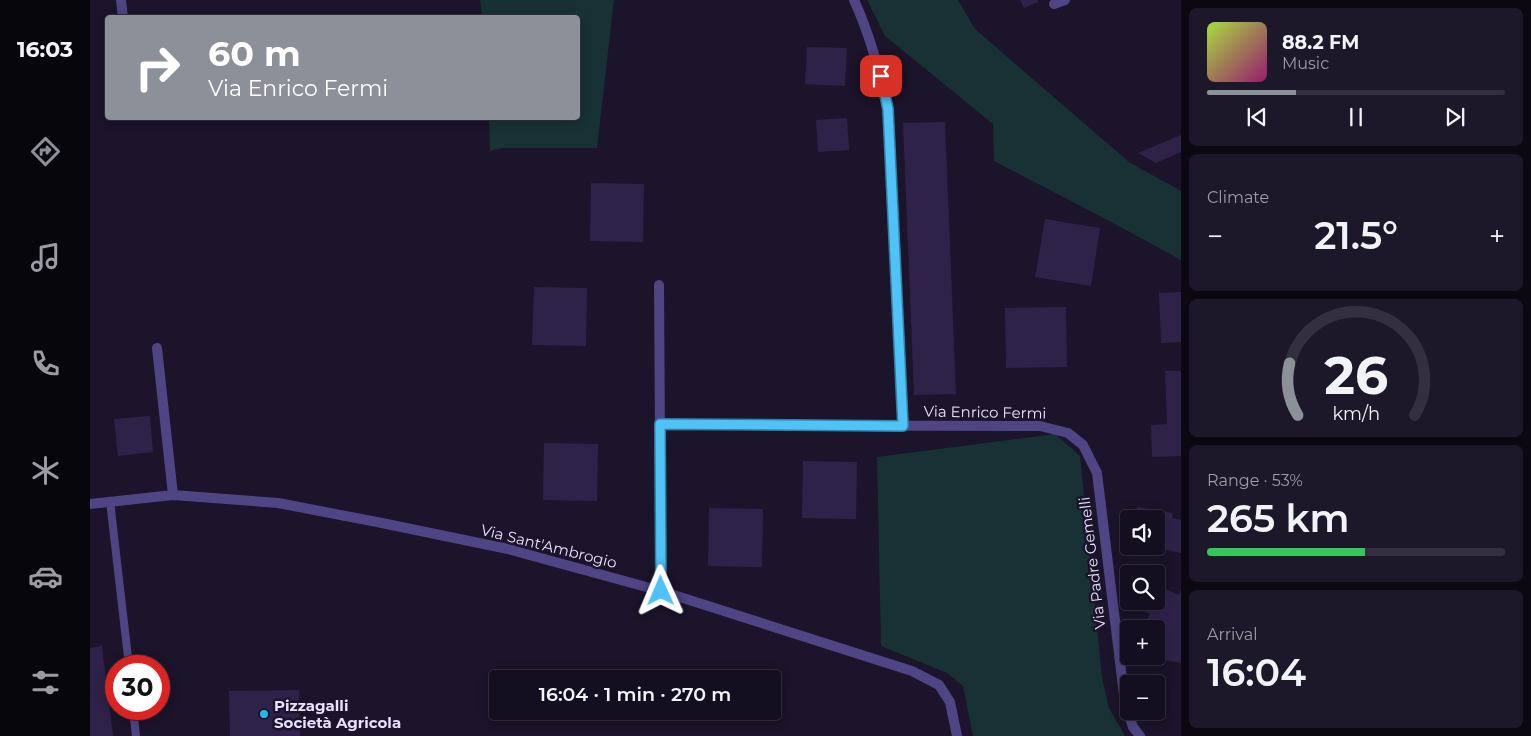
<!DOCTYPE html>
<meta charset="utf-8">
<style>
:root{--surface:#140f20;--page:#1d1829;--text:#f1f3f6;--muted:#9d9ca5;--line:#332f3e;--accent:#8c9099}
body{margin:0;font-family:Montserrat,sans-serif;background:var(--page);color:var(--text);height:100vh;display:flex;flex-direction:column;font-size:19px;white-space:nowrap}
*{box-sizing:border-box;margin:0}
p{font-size:16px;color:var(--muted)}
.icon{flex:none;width:28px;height:28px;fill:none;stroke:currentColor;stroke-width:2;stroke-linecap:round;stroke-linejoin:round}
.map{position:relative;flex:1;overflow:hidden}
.sheet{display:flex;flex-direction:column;gap:8px;padding:8px;background:#0b0812;width:350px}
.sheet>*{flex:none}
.banner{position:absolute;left:15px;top:15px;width:475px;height:105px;border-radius:5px;box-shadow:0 2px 12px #0003,0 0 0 1px var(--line);background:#8c9099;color:#fff;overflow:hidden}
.tools{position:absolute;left:1030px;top:510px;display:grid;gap:10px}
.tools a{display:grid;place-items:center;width:45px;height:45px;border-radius:5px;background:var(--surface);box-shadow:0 2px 12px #0003,0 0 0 1px var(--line);font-size:25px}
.speed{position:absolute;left:15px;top:655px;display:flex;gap:10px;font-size:25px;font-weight:700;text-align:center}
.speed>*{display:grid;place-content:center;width:65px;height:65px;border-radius:50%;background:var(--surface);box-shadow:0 2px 12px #0003,0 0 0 1px var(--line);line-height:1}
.speed .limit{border:8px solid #d22;background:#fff;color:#111}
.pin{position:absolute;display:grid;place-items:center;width:42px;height:42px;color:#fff;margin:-21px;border-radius:10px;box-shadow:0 2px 8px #0006}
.me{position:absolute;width:55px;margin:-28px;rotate:359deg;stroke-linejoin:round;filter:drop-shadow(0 0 4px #0008)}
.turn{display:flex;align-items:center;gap:18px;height:105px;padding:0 20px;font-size:22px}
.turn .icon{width:65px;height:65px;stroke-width:2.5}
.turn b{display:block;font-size:35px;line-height:42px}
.big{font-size:38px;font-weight:600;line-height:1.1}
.sheet .card{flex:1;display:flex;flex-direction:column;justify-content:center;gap:8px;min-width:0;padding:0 18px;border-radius:8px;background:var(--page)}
.sheet .dial{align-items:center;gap:0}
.dial svg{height:130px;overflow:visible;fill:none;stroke:var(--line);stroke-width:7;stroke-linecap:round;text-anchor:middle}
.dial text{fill:var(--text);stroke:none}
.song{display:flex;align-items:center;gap:15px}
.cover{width:60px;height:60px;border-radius:8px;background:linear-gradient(135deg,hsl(80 70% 55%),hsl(320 70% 35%))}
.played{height:5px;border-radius:2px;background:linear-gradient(90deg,var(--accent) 30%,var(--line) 30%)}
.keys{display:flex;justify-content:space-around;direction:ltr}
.heat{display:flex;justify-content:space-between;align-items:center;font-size:28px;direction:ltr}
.charge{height:8px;border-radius:4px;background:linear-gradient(90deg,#34c759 53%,var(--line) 0)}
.trip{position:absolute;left:399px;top:670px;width:292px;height:50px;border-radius:5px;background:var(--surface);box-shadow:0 2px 12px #0003,0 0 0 1px var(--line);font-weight:600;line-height:50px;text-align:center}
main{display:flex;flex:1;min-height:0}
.tab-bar{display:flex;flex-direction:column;width:90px;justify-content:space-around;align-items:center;background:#08060d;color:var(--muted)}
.tab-bar .icon{width:35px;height:35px}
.tab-bar .on{color:var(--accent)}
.tab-bar b{font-size:22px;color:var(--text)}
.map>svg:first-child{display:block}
.green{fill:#183134}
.building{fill:#2f2249}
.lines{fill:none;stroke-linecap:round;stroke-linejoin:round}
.lane{stroke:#4f4484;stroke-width:8}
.street{stroke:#4f4484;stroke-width:10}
.route-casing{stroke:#337fa1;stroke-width:12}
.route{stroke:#4fc3f7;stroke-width:9}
.poi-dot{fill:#20bbe8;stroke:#1b142a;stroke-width:2}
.labels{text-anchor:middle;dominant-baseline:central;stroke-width:5;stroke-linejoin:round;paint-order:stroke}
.street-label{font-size:15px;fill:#e7e1fc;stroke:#1b142a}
.poi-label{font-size:15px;font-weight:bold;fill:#e7e1fc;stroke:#1b142a;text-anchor:start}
</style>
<main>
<nav class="tab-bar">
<b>16:03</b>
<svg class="icon on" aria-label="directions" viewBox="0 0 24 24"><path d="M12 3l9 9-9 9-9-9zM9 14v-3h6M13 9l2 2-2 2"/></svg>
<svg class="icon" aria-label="music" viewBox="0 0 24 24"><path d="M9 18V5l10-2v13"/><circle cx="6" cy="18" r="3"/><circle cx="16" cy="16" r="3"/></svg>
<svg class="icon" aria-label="phone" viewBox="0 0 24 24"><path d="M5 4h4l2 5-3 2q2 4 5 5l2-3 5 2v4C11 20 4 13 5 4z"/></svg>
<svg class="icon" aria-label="climate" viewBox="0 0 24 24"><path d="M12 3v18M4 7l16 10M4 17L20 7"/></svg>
<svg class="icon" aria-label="car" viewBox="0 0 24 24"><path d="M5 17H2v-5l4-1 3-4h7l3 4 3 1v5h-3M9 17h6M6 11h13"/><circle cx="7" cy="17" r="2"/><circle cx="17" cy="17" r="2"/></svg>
<svg class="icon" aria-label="filters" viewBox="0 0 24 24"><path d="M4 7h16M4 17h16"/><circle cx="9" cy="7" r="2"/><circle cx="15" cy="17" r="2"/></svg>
</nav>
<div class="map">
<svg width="1091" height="736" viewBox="0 0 1091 736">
<rect width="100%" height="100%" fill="#1b142a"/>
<path class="green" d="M390,0H524L507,148H413L400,151L399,118H488V18L392,17Z
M777,0H868L885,29L1039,162L1091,191V260L1025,224L904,161L903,124L795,36Z
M965,434L990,456L1012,678L1019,708L1035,736H883L873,686L857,673L791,646L787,457Z"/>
<path class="building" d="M930,0H948V2L934,8Z
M717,47L757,48L755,86L715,84Z
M757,118L759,150L728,152L726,120Z
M855,122L866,394L824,395L813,123Z
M1091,135V152L1066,163L1048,153Z
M501,183L554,184L553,242L500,241Z
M955,219L1010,228L1001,286L945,277Z
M444,287L497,288L496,346L442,345Z
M1091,292V342L1071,343L1069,293Z
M976,307L977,367L916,368L915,308Z
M1075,371H1091V456L1062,457L1061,425L1077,424Z
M60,416L63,452L28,456L24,419Z
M454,443L508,444L507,501L453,500Z
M713,461L767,462L766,519L712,518Z
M1047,507L1083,513L1082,518L1091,520V553L1073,549L1074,542L1066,540V519H1045Z
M619,508L673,509L672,567L618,566Z
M1066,585L1089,595L1091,588V663L1060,657L1066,656V629H1058L1059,622H1056L1060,614L1049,609L1052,601H1066Z
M12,646L23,736H0V648Z
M209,690L210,736H140L139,691Z"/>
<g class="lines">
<path class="lane" d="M20,501L39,666
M43,709L46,736"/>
<path class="street" d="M31,0L33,18
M764,0C780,35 790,72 798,109L813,426
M964,4L975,0
M569,285L571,591
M67,348L83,495
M570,425L950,426L978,433L993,445L1007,473L1035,703L1043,727L1050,736
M0,504L83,495L188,503L287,522L418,549L571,591L822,671L849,685L860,702L867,736"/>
</g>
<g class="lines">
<defs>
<path id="route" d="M571,591L570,424L813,426L798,109L791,76"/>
</defs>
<use href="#route" class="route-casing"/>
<use href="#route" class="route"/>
</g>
<circle class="poi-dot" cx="174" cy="714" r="5"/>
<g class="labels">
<g class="street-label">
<text transform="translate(895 412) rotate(1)">Via Enrico Fermi</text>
<text transform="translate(459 546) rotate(14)">Via Sant'Ambrogio</text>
<text transform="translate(1002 563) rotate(-97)">Via Padre Gemelli</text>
</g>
<g class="poi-label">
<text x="184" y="705">Pizzagalli<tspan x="184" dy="17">Società Agricola</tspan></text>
</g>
</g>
</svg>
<div class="tools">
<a><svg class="icon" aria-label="sound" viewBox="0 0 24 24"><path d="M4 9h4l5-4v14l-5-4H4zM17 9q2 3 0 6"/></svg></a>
<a><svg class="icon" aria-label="search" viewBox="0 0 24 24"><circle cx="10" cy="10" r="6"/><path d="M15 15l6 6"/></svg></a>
<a>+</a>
<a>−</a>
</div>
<div class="speed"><div class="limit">30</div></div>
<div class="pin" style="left:791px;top:76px;background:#d93025"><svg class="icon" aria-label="arrive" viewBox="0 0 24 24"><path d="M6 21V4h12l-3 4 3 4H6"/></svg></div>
<svg class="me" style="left:571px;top:591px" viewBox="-20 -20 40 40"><path d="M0-17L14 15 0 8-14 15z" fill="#4fc3f7" stroke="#fff" stroke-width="4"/></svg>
<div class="trip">16:04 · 1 min · 270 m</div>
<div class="banner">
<div class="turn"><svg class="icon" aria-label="right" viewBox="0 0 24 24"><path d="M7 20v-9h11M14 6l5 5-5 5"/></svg><div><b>60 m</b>Via Enrico Fermi</div></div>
</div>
</div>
<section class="sheet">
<div class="card">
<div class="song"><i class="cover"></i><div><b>88.2 FM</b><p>Music</p></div></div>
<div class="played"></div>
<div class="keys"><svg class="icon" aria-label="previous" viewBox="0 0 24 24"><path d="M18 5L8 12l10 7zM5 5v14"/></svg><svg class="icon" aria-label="pause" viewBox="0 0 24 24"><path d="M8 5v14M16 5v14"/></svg><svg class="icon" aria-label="next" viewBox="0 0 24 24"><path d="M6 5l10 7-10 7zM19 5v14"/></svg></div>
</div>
<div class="card"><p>Climate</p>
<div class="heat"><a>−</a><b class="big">21.5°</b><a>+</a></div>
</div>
<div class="card dial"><svg viewBox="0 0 100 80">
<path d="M14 69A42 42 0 1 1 86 69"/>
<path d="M14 69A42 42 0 0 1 9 37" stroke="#8c9099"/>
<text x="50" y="56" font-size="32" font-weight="700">26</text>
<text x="50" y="72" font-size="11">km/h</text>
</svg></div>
<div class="card"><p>Range · 53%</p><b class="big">265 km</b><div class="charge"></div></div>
<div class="card"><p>Arrival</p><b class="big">16:04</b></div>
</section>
</main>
